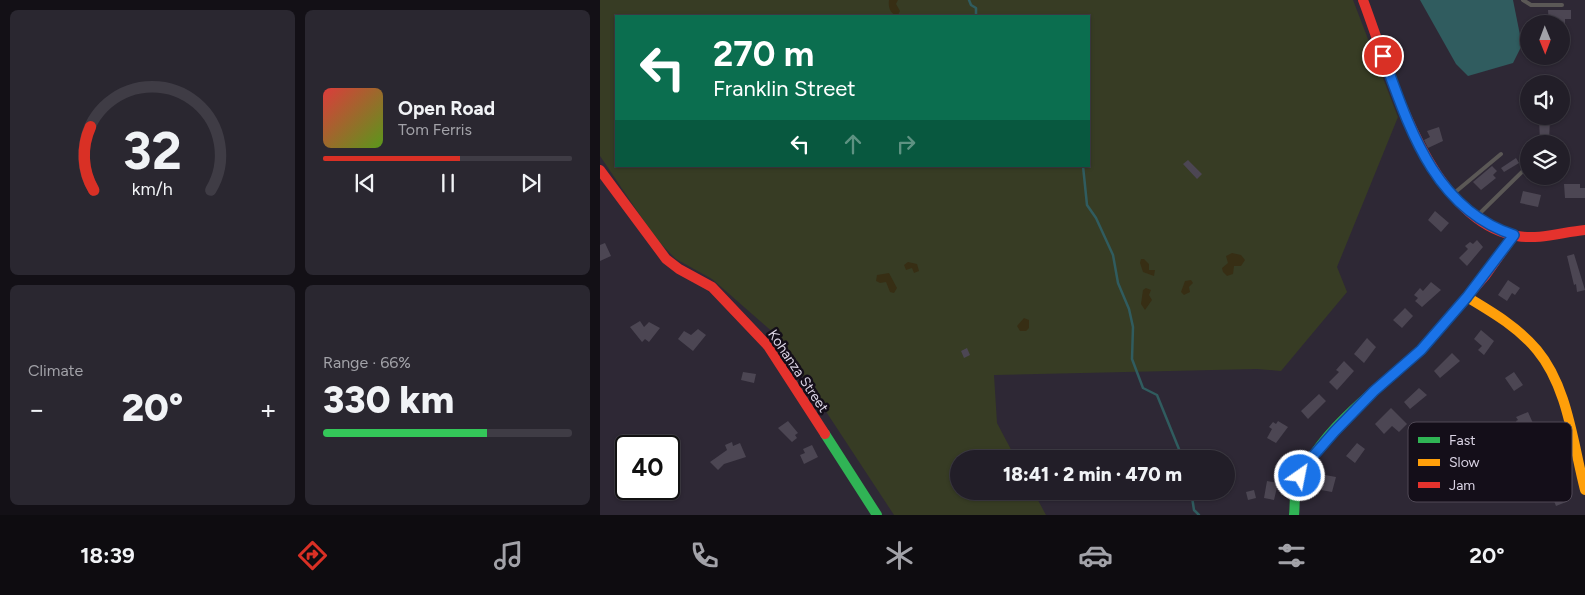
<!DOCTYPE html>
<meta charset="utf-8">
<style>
:root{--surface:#221e28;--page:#2a2730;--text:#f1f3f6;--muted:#a2a2a8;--line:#3f3c45;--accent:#d93025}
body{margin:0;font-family:Figtree,sans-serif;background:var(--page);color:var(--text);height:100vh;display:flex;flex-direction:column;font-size:19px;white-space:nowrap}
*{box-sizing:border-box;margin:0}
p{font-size:16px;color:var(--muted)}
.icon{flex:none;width:28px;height:28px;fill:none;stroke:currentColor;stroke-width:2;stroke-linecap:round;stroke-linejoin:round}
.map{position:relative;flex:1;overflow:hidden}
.drawer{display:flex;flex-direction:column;gap:10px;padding:10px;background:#131016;width:600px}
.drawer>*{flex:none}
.hud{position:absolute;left:15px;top:15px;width:475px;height:152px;border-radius:0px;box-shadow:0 1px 4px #0004,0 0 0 1px var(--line);background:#0b6e4f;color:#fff;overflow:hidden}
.needle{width:32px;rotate:179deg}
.buttons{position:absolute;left:920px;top:15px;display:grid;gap:10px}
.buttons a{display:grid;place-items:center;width:50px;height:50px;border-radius:50%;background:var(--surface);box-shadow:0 1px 4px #0004,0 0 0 1px var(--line);font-size:25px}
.speed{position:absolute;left:15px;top:435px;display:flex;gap:10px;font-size:25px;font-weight:700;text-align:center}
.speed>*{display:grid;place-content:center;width:65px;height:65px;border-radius:50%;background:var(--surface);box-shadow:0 1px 4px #0004,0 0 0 1px var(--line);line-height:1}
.speed .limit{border:2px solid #111;border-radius:8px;background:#fff;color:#111}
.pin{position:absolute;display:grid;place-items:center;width:42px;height:42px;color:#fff;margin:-21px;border:2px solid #fff;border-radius:50%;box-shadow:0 1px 5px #0007}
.me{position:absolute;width:55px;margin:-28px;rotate:33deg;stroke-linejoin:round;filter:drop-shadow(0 0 4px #0008)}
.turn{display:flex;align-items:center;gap:18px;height:105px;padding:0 15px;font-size:22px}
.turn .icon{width:65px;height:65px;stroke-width:2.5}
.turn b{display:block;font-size:35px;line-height:42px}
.lanes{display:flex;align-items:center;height:48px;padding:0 15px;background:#0003;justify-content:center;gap:25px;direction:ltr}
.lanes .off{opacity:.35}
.big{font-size:38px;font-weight:800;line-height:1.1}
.drawer .tile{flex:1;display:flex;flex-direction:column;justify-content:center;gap:8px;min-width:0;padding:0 18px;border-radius:8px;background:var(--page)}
.drawer .dial{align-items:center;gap:0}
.dial svg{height:130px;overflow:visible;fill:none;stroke:var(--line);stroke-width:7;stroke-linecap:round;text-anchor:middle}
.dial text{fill:var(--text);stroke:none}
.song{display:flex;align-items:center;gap:15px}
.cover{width:60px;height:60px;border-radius:8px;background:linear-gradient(135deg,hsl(0 70% 55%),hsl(90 70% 35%))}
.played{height:5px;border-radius:2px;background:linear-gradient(90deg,var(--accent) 55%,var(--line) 55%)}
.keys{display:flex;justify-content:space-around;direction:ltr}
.heat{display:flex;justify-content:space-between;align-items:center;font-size:28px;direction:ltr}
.charge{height:8px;border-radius:4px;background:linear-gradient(90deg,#34c759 66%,var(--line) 0)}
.drawer .tiles{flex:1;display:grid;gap:10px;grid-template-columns:repeat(2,1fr)}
.trip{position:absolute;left:350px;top:450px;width:285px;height:50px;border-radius:25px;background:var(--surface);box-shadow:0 1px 4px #0004,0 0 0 1px var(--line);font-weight:800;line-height:50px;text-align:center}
.menu{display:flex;height:80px;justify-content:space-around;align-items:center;background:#0e0c10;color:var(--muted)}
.menu .icon{width:35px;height:35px}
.menu .on{color:var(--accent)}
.menu b{font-size:22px;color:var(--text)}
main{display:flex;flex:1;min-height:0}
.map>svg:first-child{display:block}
.green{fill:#373c24;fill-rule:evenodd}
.sand{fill:#372e14}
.water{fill:#305c5f}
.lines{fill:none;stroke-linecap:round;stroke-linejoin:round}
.stream{stroke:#305c5f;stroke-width:2.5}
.building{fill:#4c4653}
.lane{stroke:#5b5856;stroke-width:4}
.fast{stroke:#30b455;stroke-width:10}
.slow{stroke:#ff9f0a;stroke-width:10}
.jam{stroke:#e5322d;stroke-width:10}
.route-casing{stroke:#114b97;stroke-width:12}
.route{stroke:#1a73e8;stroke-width:9}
.labels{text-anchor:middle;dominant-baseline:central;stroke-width:5;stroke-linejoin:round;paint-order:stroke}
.street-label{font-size:14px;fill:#dbd4e5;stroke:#140e19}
.key{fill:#140e19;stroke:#504956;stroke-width:1}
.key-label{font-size:14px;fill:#dbd4e5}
</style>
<main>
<section class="drawer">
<div class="tiles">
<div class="tile dial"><svg viewBox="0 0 100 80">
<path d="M14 69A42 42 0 1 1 86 69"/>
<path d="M14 69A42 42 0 0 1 12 30" stroke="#d93025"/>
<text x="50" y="56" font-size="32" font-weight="700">32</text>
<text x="50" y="72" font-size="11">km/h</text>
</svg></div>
<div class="tile">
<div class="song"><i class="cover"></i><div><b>Open Road</b><p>Tom Ferris</p></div></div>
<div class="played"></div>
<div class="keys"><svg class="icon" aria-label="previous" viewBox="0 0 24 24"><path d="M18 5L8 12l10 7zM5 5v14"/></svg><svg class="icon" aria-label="pause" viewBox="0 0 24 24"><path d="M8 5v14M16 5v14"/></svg><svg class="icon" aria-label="next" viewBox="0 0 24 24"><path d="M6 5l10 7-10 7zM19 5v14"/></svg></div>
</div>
<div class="tile"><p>Climate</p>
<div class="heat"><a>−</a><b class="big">20°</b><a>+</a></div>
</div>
<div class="tile"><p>Range · 66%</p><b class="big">330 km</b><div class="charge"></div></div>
</div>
</section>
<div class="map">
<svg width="985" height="515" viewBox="0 0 985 515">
<rect width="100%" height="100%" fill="#2e2835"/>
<path class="green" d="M0,0H753L798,117L737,267L747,292L681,371L657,369L394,375L397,423L416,459H359V491H433L446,515H294L175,334L112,279L76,259L56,239L0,156ZM16,16H489V166H16Z"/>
<path class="sand" d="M289,0H298L296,4L300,11L298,15C290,15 288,7 289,0Z
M632,253L641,255L645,260L641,266H634L633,274L627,276L623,272L622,268L628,263L626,256Z
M541,259H544L549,264V270H555L554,276L543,272L540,263Z
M308,262L317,264L319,271L314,273L312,268L306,270L304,265Z
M289,273L297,288L294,293L290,292L286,282L280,283L276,281L277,275Z
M591,280L593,283L589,287L590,292L584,295L581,292L585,281Z
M546,288L551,290L549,295L552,300L545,310L541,304L543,290Z
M424,318L429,320V328L426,331H420L417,326Z"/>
<path class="water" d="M820,0H913L922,45L913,63L868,76L856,64Z"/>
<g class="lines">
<path class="stream" d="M369,0L371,5L376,8V16
M483,166L487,205L496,218L513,255L518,283L529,309L533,327L532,359L543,388L557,395L583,459
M591,491L594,510L599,515"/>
</g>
<path class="building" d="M948,10H971V19H965V24H949Z
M939,118L950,119L949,142H940Z
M839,127L843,141L828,148L824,140L830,137L827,131Z
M916,158L919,163L904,172L901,168Z
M588,160L602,174L597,179L583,164Z
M892,166L897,171L893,175L896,178L881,190L873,182Z
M964,184H980V188H985V198H965Z
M923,191L941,195L938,207L920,203Z
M835,211L849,223L841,232L828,220Z
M877,240L883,247L867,266L859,258L868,249L865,246L870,242L873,244Z
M5,243L11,256L0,261V245Z
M974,254L985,290L977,292L976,284L974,285L967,256Z
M908,280L920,288L915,295L912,293L907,301L898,295Z
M831,282L841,290L822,307L815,301L818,298L814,295L820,288L823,291Z
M805,308L813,316L802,328L793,320Z
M40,321L44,327L49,322L60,328L49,342L45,339L42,342L30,327Z
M98,329L106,335L93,351L78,339L84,331L91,335Z
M881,330L894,341L884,355L878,350L882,346L874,339Z
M767,338L776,347L764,363L754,354Z
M367,348L370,355L364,358L361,351Z
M852,353L860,361L840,378L834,371Z
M744,361L754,371L737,390L729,382L739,372L736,370Z
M143,372L156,374L154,383L141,380Z
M914,372L923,385L914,391L905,378Z
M819,388L827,395L810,409L804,402Z
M719,394L726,401L708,419L701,411Z
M791,408L807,424L799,432L792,426L784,434L775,424Z
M928,412L936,430L932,431L935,438L923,442L916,421L918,420L916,417Z
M188,421L198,433L195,435L197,438L192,442L178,428Z
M678,421L688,427L676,443L667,438L672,429L669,427L673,422L676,424Z
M132,442L133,446L140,443L146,457L124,464L118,470L110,462L127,450L125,445Z
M757,443L765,449L755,463L746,456Z
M212,445L218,457L204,464L200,455L205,453L203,449Z
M725,475L736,477L732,492L721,490Z
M667,481L678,483L674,500L664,498Z
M960,487L966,502L956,506L950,491Z
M654,490L656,498L648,500L646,492Z"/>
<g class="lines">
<path class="lane" d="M923,0L931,5H962
M853,194L901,154
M877,216L929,165"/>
<path class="fast" d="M225,434L277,515
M694,515C695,508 694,499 696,492C711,436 779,388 820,351"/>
<path class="slow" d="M867,297C892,312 918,327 937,350C968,387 973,444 985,490"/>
<path class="jam" d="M763,0C790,71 829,222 917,236C939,240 963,232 985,230
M0,170L66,259L79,269L112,287L168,346L225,434
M820,351L885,276L914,235"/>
</g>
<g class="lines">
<defs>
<path id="route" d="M700,476L714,455L735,431L774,391L821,350L867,297L914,235C834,209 809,127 783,56"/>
</defs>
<use href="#route" class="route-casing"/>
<use href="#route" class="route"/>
</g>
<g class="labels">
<g class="street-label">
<text transform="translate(198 371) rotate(56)">Kohanza Street</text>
</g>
</g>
<rect x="808" y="422" width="164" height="80" rx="8" class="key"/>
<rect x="818" y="437" width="22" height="6" fill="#30b455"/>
<rect x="818" y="459" width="22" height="7" fill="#ff9f0a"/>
<rect x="818" y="482" width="22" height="6" fill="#e5322d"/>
<g class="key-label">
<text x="849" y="445">Fast</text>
<text x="849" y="467">Slow</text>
<text x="849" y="490">Jam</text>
</g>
</svg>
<div class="buttons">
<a><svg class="needle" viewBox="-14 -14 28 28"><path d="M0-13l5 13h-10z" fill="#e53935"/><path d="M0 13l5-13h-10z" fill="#a2a2a8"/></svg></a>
<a><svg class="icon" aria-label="sound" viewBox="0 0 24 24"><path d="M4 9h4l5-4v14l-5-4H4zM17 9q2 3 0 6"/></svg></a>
<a><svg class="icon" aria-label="layers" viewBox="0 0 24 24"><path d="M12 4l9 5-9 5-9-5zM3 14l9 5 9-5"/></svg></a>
</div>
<div class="speed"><div class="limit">40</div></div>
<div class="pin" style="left:783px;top:56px;background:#d93025"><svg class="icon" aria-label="arrive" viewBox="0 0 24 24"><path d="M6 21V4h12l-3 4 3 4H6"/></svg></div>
<svg class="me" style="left:700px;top:476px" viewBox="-20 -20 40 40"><circle r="17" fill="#1a73e8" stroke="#fff" stroke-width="3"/><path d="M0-11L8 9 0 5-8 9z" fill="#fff"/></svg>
<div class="trip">18:41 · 2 min · 470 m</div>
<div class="hud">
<div class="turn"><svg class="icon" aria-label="left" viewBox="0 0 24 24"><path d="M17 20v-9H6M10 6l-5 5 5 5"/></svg><div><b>270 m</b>Franklin Street</div></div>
<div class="lanes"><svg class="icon" aria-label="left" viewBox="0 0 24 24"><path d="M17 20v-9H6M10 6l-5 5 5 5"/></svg><svg class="icon off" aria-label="ahead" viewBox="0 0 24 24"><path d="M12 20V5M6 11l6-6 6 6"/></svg><svg class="icon off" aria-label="right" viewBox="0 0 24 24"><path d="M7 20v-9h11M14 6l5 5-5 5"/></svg></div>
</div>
</div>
</main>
<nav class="menu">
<b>18:39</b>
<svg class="icon on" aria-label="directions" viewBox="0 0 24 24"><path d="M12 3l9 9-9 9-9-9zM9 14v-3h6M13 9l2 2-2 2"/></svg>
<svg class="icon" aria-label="music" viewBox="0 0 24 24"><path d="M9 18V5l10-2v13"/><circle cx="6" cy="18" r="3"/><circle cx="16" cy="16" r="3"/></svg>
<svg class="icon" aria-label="phone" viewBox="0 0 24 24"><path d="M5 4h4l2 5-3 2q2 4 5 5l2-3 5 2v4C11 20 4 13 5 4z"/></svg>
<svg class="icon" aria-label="climate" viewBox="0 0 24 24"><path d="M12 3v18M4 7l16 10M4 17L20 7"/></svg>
<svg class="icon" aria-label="car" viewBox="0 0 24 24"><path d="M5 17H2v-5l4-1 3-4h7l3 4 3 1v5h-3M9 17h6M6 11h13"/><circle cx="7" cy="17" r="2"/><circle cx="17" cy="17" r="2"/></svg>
<svg class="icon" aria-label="filters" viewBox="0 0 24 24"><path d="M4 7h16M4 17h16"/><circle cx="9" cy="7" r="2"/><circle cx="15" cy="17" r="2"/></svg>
<b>20°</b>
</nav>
